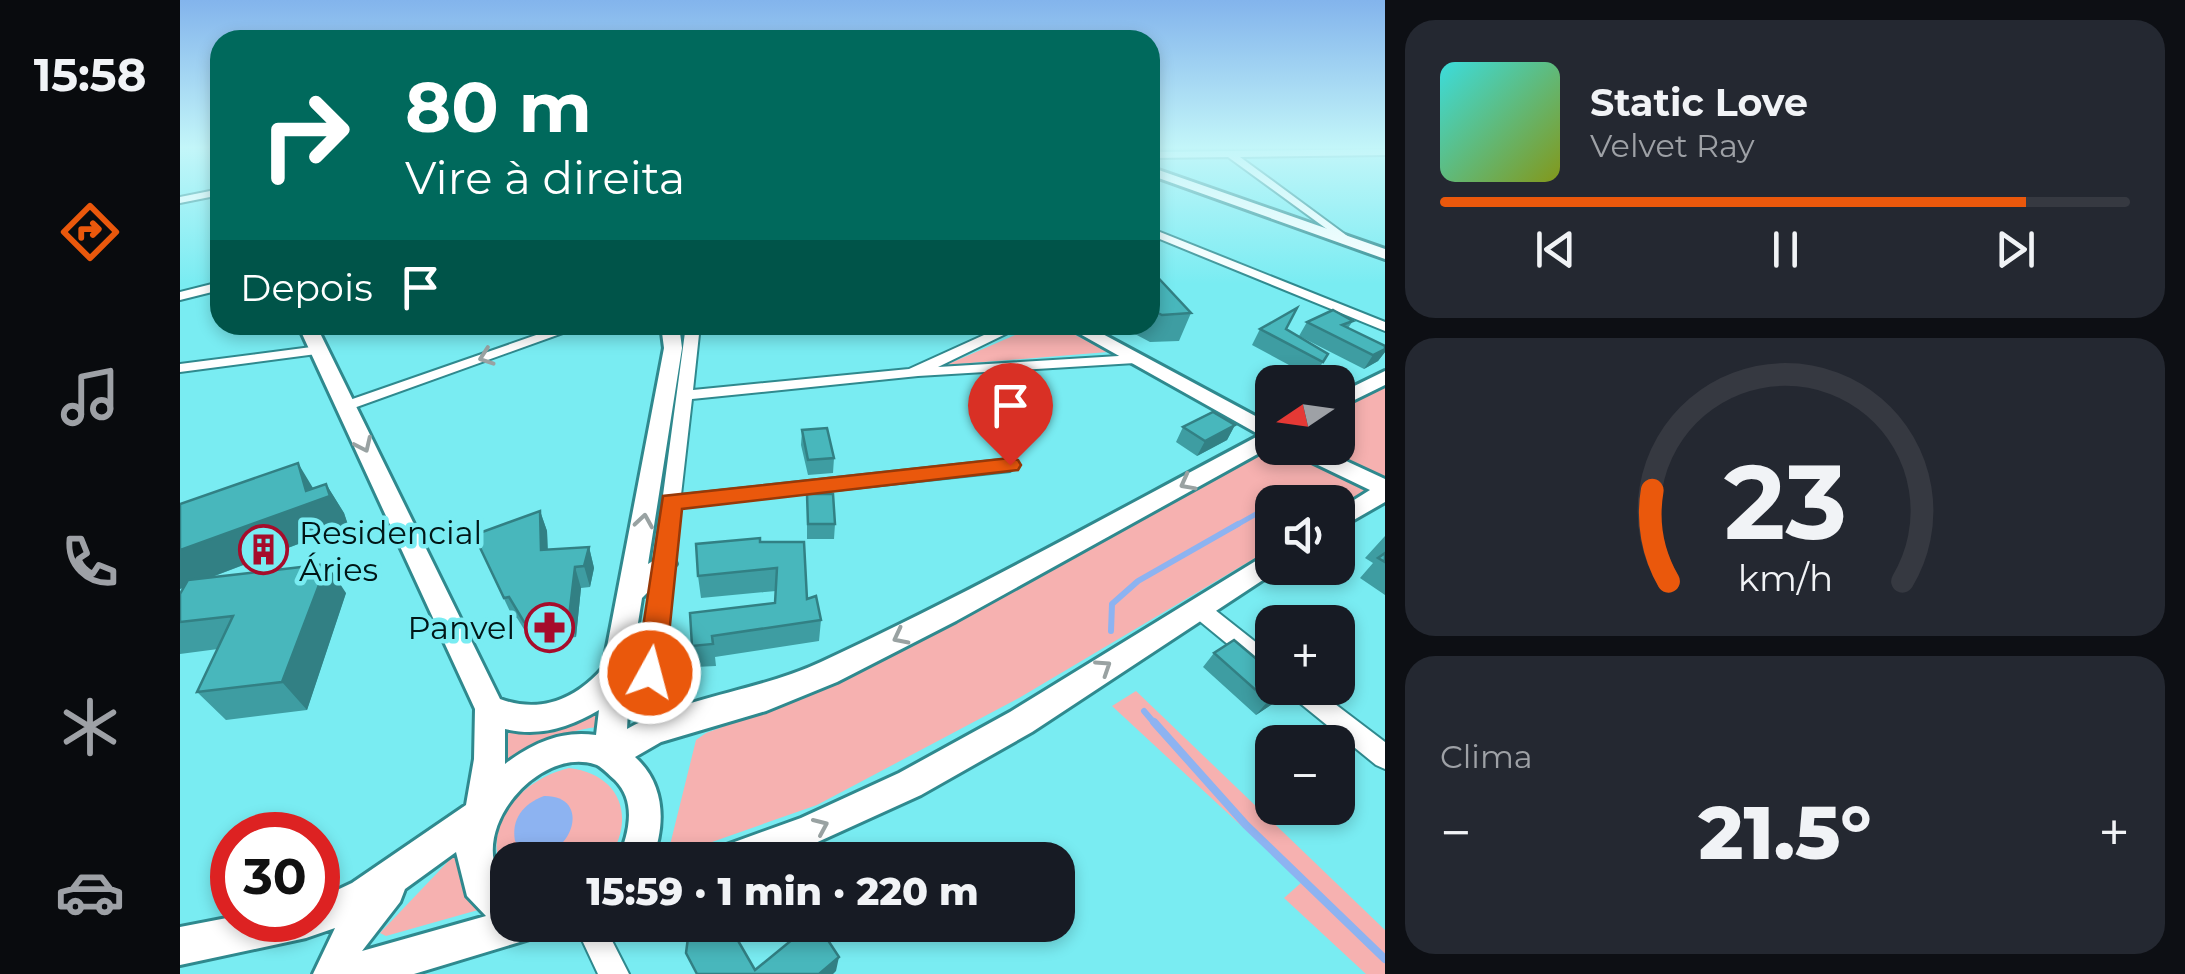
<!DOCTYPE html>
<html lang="pt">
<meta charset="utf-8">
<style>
:root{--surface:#171b24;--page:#242831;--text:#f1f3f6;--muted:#9ea1a6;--line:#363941;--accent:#ea580c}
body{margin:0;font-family:Montserrat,sans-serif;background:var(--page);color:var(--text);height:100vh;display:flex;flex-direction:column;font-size:38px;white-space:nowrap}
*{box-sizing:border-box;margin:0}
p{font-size:32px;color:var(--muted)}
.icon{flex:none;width:55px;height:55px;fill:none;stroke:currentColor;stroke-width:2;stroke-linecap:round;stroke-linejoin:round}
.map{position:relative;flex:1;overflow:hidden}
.sheet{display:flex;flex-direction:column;gap:20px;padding:20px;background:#0d0f14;width:800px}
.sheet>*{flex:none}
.top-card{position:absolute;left:30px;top:30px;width:950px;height:305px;border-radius:30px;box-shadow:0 5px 15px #0003;background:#00695c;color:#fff;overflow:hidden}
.needle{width:65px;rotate:257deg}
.tools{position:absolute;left:1075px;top:365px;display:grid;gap:20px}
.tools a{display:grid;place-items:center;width:100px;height:100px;border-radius:20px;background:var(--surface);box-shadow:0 5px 15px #0003;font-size:50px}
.speed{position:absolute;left:30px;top:812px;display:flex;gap:20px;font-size:50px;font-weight:700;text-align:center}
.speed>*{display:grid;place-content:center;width:130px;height:130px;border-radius:50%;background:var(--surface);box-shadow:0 5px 15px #0003;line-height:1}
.speed .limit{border:15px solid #d22;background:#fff;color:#111}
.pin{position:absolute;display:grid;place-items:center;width:85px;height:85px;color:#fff;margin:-102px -42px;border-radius:50% 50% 50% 0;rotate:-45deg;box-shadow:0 0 10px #0007}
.pin .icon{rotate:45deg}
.me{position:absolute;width:110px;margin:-55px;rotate:7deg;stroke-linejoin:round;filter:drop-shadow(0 0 8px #0008)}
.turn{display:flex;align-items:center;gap:35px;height:210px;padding:0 30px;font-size:45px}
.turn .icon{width:130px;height:130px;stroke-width:2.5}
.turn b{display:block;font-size:70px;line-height:85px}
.then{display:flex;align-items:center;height:95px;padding:0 30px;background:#0003;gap:20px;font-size:38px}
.big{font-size:75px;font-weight:800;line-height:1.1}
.sheet .tile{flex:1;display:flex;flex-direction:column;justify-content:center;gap:15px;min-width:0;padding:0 35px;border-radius:30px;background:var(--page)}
.sheet .dial{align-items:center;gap:0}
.dial svg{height:260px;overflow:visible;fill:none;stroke:var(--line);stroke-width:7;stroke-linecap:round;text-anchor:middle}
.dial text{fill:var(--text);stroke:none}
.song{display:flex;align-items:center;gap:30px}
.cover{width:120px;height:120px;border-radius:15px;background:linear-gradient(135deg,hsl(180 70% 55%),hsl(70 70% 35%))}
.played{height:10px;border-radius:5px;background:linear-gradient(90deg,var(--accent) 85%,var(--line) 85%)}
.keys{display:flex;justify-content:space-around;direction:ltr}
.heat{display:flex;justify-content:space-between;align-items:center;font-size:55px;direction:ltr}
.trip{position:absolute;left:310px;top:842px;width:585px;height:100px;border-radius:30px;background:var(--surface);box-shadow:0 5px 15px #0003;font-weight:800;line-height:100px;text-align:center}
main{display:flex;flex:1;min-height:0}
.dock{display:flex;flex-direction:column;width:180px;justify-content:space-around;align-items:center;background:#090b0e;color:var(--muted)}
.dock .icon{width:70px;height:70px}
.dock .active{color:var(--accent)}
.dock b{font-size:45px;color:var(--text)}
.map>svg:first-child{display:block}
.green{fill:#f6b1b0}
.water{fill:#8db3f1}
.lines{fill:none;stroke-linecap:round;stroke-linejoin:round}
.stream-far2{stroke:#8db3f1;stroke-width:5}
.stream-far1{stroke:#8db3f1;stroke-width:6}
.stream{stroke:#8db3f1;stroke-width:8}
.minor-casing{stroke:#2f898e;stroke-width:4}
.major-casing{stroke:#2f898e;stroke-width:6}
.minor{fill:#fff;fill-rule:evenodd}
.major{fill:#fff;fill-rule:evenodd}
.wall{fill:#3e9da2}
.shaded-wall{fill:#328084}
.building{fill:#48b7bc;stroke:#328084;stroke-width:2.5}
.oneway{stroke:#99a2a2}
.route{fill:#ea580c;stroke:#983908;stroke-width:2.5}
.labels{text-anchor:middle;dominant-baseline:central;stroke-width:9;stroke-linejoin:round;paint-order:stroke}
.poi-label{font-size:32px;fill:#001617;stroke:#79ecf2;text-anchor:start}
</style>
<main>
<nav class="dock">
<b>15:58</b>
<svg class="icon active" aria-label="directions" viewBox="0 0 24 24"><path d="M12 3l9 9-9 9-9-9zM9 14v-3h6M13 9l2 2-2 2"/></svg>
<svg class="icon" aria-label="music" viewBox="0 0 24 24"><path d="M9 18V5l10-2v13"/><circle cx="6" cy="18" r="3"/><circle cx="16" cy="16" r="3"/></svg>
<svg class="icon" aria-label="phone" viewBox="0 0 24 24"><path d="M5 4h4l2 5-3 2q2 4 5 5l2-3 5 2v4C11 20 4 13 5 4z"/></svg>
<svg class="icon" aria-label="climate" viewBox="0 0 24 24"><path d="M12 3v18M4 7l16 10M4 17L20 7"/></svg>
<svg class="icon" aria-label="car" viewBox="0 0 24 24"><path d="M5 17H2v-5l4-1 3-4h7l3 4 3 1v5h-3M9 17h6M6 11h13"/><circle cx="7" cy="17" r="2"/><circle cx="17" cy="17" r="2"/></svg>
</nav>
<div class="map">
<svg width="1205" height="974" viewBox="0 0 1205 974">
<rect width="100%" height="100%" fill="#79ecf2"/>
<path class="green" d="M858,325H876L928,352L766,365Z
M1205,380V482L1158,510V502H1092V548L839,698L637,805L495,855L489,849L516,740L526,733L651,687L1092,437V448H1158V404Z
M956,691L1205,930V974H1186L1104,898L1122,882L932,706Z
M421,698L422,727C385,728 350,750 321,770L330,726Z
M389,768C440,774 457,817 428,860H328L327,879C296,829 339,780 389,768Z
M280,849V870L298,910L206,936L200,933Z"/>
<path class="water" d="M364,796C414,795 392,862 347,855L335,841C331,819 343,804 364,796Z"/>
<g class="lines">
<path class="stream-far2" d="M1097,502L1109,495
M1053,527L1092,505"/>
<path class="stream-far1" d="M931,631L932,604L958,581L1058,524
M964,711L976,725"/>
<path class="stream" d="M974,722L1066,825L1205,959"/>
<defs>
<path id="minor" d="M1205,149V155L1060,157L1170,238L1172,240L1166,243L1048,157L970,158V152Z
M40,189V195L0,203V197Z
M970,228L1205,322V331L970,235Z
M40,282V290L0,300V292Z
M385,325H405L171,409H161L158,406L161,403Z
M506,325H520L513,390L729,369L826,325H844L758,367L955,355L962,359L955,363L738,376L512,399L501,495L830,459L838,465L830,471L499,507L481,673L478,680L470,683L462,680L459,673Z
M139,346L146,350L144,353L0,372V364Z
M1018,600L1025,602L1092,655V676L1084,674L1011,614L1008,608L1011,602Z
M1107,688H1134L1205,742V769L1196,765L1110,695Z
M395,925H424L449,974H418Z"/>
<path id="major" d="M970,167L1205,249V259L970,175Z
M118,325H136L320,699C360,714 396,699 423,668L484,348L481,325H499L502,348L468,564L484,554L493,557L496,564L462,598L450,673L447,729C506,696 579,691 641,662C790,593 934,512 1080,435L884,325H906L1092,425V446L776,621L657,682L586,711L481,742L455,757C485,784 486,824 472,860H438C449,833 457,802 435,780C429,775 423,768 417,765C359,743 279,837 328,888V925H358L353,938L234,974H133L155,928L126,938L0,965V927L52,917V920H138V899L172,883L286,805L294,759L295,709ZM419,710L416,735C381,730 353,743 325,764V729C359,737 389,728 419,710ZM276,852L287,896L306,916L182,951L220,902L225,889Z
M1205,371V385L1158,408V394Z
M1111,448H1138L1205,479V502L1158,529V510L1190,490L1113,453Z
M1092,551V568H1101L852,732L741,795L598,860H533L538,848L621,818L719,773L830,712Z"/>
</defs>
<use href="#minor" class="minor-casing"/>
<use href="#major" class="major-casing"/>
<use href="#minor" class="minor"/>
<use href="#major" class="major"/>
</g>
<path class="wall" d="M970,269L1011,313L999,341L970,342L938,325H970Z
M1173,321L1168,328L1205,346V352L1198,361L1184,369L1119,336L1127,322Z
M1080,329H1106L1148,354L1133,378L1072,345Z
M1055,425L1047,440L1017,456L996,442L1003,427Z
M622,430L654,458L653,473L628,475L621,445Z
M146,484L164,513L168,525L32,577L166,593L127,710L46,720L17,692L38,649L0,654V594L3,588L0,589L134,488Z
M627,494L655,524L654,539H627Z
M360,511L367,531L368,550L409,547L414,568L410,587L401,588L396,637L352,642L337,618H333L294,535Z
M1205,536V595L1180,578L1193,563L1185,558Z
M580,542L627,599L641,620L639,641L535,657L536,666L515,667L512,646L595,603L596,591L521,598L518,576Z
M1034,653L1097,701L1076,715L1023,667Z"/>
<path class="shaded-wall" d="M1205,349V352L1198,361L1184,369L1193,355Z
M1055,425L1047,440L1017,456L1025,441Z
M118,463L136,493L146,484L164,513L168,525L0,589V550L126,491Z
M360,511L367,531L368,571L361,550Z
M409,547L414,568L410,587L404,566Z
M147,564L166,593L127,710L102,682Z
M395,567L401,588L396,637L389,617Z
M1110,688L1097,701L1076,715L1088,701Z
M659,957L656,971L653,974H639Z"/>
<path class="building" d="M970,269L1011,313L982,315L970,309Z
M1117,308L1106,329L1148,354L1143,362L1080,329Z
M1153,310L1173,321L1162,325L1205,346V349L1193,355L1127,322Z
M1033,412L1055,425L1025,441L1003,427Z
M647,428L654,458L628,460L622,430Z
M118,463L126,491L146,484L150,496L0,550V504Z
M627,494H653L655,524H628Z
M360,511L361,550L409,547L404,566L395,567L389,617L344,622L329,597L324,598L294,535Z
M580,538V542H624L627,599L636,596L641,620L532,636L533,644L512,646L510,613L595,603L597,568L518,576L516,544Z
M1205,553V562L1198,558Z
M147,564L102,682L17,692L53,616L0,622V594L8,580Z
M1054,640L1092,672V688H1109L1088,701L1034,653Z
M515,925H549L575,970L630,925H638L659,957L639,974H517L506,953L509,930Z"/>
<defs><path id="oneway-chevron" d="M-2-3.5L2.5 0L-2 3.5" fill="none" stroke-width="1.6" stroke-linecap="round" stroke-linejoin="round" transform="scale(2.5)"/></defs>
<g class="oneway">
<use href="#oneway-chevron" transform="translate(306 357) rotate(161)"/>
<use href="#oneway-chevron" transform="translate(184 445) rotate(65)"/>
<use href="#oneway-chevron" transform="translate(1007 483) rotate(152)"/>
<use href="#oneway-chevron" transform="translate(464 521) rotate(-81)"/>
<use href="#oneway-chevron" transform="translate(720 637) rotate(153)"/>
<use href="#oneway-chevron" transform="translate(924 667) rotate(-33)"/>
<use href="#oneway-chevron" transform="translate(641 826) rotate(-24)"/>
</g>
<linearGradient id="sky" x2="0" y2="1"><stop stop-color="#83b4ec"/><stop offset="0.52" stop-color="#c3f6f9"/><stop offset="1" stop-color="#c3f6f9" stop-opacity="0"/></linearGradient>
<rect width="1205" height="284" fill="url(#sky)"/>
<path class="route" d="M830,458L838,460L841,465L838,470L502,509L485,673L481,682L470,686L460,682L456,673L483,496Z"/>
<defs>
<symbol id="building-ring" viewBox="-11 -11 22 22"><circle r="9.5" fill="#79ecf2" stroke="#a60c2b" stroke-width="1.5"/><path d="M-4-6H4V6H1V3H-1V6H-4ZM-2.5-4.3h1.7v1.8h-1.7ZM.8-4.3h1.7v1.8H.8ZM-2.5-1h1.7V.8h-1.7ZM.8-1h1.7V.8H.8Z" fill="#a60c2b"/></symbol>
<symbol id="pharmacy-ring" viewBox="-11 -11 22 22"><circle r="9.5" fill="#79ecf2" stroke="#a60c2b" stroke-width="1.5"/><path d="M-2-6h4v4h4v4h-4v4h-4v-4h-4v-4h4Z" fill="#a60c2b"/></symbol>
</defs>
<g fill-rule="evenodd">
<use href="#building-ring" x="56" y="522" width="55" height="55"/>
<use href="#pharmacy-ring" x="342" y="600" width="55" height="55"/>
</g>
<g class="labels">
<g class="poi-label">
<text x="119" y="532">Residencial<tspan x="119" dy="37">Áries</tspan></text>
<text x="335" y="627" text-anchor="end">Panvel</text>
</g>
</g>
</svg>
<div class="tools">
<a><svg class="needle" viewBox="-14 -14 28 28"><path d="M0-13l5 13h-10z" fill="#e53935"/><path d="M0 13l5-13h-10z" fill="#9ea1a6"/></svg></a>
<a><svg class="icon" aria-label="sound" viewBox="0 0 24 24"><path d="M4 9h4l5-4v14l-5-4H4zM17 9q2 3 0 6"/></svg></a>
<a>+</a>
<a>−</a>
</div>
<div class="speed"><div class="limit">30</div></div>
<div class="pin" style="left:830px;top:465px;background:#d93025"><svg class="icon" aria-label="arrive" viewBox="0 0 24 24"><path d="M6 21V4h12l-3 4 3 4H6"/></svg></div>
<svg class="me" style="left:470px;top:673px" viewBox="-20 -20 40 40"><circle r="17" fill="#ea580c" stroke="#fff" stroke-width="3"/><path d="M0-11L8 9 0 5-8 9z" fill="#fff"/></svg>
<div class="trip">15:59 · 1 min · 220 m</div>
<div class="top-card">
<div class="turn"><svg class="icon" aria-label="right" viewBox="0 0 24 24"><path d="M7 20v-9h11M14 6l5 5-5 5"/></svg><div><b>80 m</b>Vire à direita</div></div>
<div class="then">Depois<svg class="icon" aria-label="arrive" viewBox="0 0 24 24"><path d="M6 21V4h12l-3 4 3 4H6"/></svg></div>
</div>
</div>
<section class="sheet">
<div class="tile">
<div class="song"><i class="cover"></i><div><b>Static Love</b><p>Velvet Ray</p></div></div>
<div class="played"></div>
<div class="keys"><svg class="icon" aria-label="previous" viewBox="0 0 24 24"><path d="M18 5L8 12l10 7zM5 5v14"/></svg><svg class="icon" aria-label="pause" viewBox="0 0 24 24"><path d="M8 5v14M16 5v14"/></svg><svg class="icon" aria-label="next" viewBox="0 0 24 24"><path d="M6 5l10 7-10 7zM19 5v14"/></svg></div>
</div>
<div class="tile dial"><svg viewBox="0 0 100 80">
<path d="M14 69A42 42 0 1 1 86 69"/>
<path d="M14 69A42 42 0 0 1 9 41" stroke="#ea580c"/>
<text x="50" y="56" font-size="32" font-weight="700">23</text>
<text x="50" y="72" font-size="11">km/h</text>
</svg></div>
<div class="tile"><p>Clima</p>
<div class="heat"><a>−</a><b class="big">21.5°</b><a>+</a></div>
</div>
</section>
</main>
